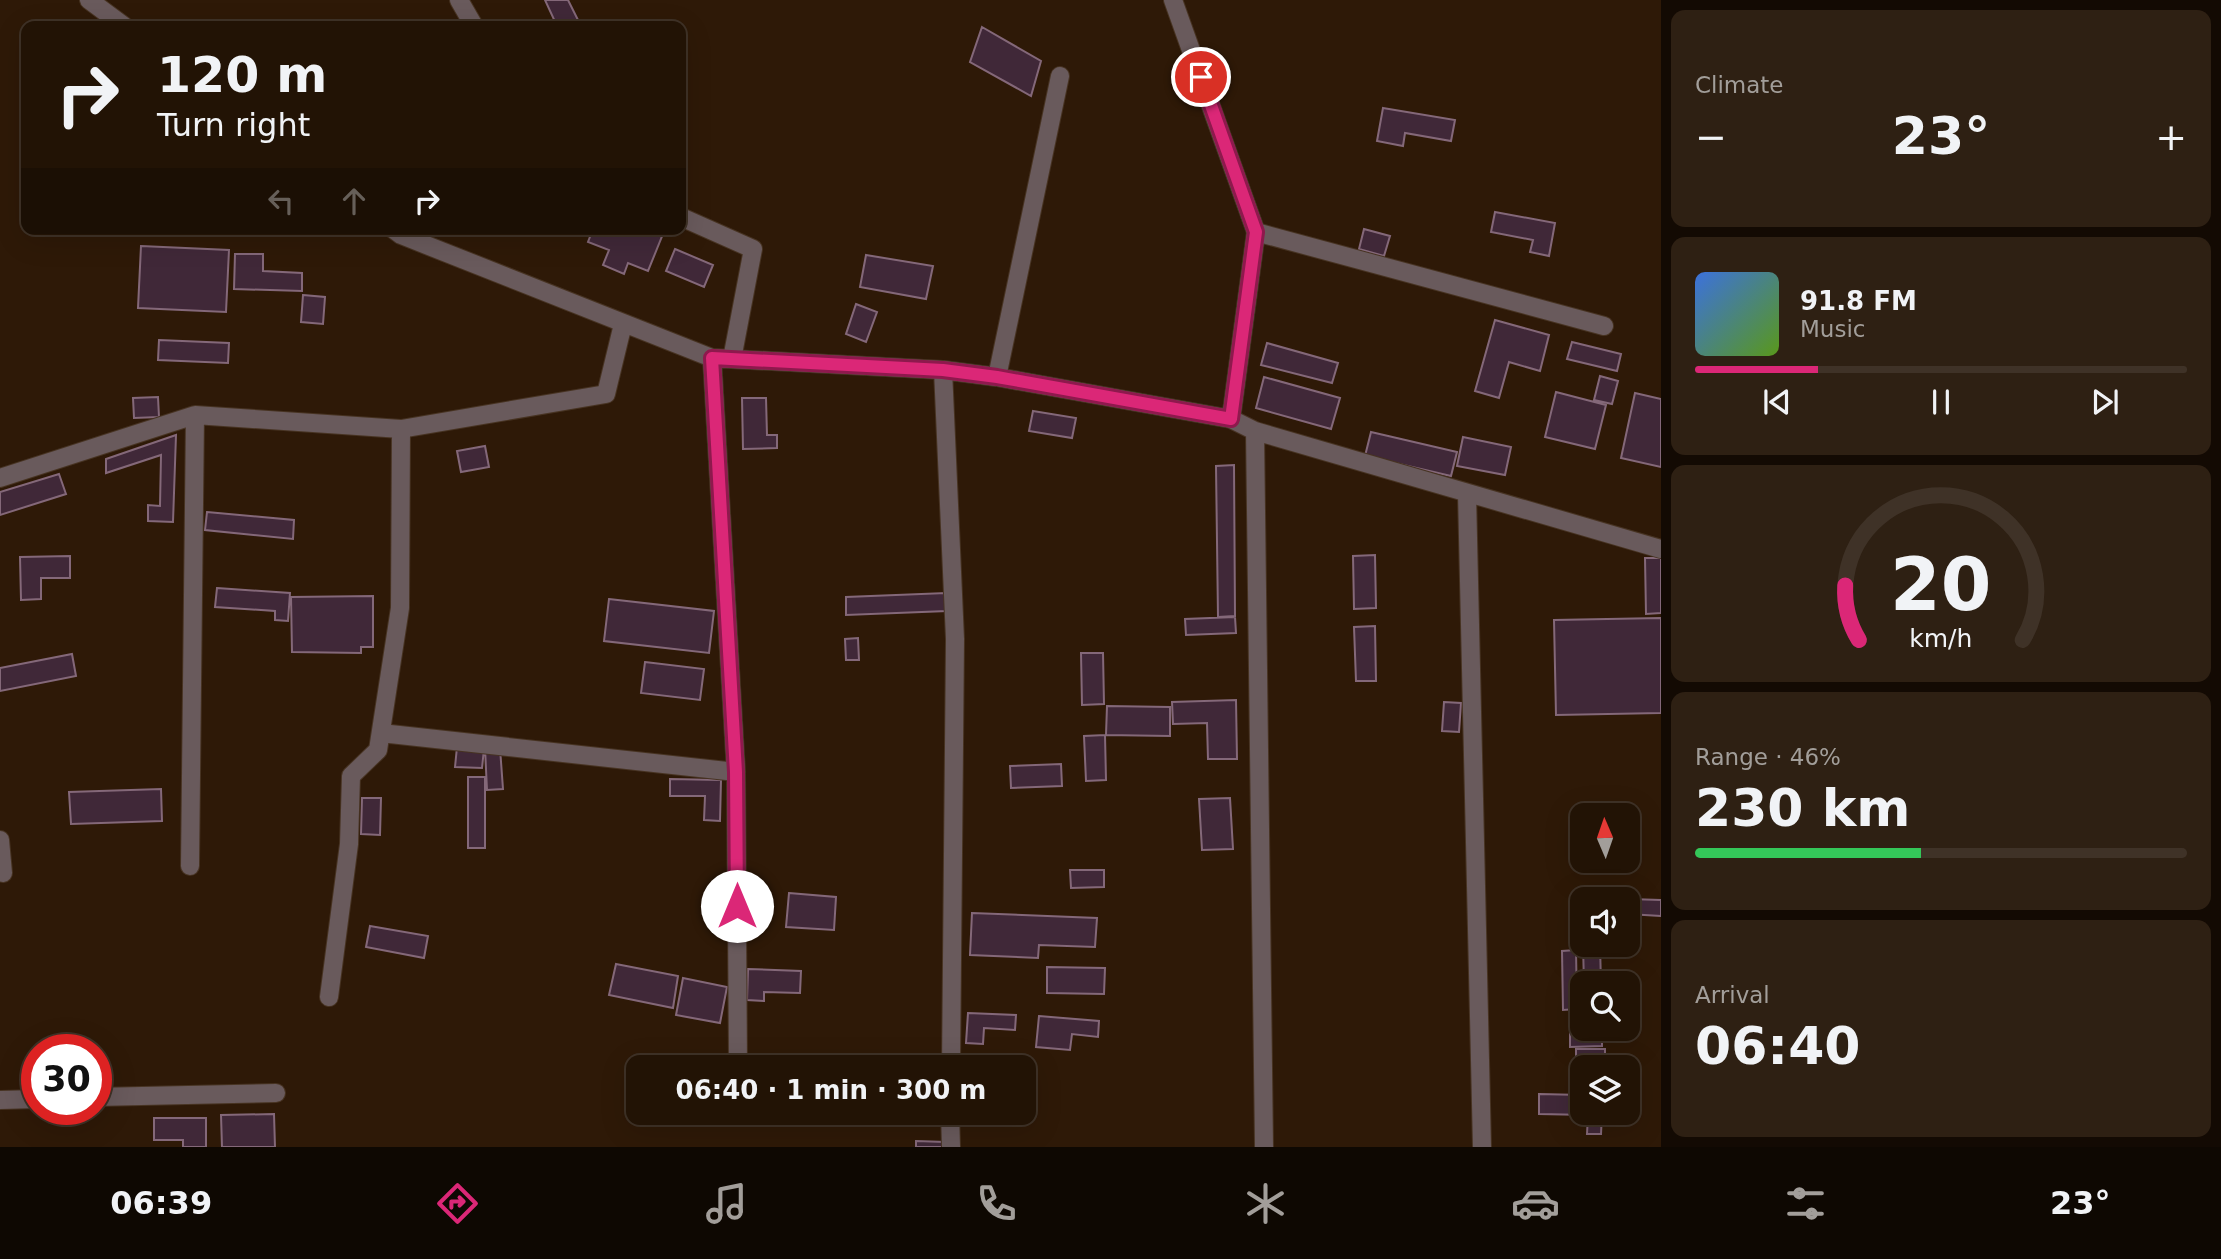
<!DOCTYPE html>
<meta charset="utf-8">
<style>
:root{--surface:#221305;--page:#2e2013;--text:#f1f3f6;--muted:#a29e9a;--line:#3f3227;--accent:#db2777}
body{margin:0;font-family:"DejaVu Sans",sans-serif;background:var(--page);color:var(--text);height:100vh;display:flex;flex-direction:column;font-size:26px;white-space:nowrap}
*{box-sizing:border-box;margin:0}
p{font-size:23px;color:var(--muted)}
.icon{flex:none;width:38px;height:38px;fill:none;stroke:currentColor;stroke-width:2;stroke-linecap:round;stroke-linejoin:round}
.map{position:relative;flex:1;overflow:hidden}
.side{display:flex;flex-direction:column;gap:10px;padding:10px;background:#130a03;width:560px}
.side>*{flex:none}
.hud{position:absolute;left:21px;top:21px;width:665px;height:214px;border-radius:14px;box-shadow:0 7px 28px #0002,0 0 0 2px var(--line);background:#221305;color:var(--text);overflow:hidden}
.needle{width:46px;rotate:358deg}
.buttons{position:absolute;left:1570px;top:803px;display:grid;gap:14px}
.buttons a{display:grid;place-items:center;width:70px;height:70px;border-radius:14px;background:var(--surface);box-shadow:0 7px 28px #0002,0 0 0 2px var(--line);font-size:35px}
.speed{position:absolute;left:21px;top:1034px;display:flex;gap:14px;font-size:35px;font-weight:700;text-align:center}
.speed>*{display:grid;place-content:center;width:91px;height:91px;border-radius:50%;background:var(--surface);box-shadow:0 7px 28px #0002,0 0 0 2px var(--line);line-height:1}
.speed .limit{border:10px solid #d22;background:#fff;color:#111}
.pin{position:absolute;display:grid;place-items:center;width:60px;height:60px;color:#fff;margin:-30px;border:4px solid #fff;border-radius:50%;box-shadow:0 2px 7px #0007}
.me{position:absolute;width:77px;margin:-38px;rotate:0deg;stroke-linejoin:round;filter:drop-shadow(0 0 5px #0008)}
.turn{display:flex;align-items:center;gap:24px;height:147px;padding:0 21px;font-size:32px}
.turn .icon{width:91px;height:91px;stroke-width:2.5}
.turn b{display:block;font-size:49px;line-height:60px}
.lanes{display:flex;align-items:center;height:66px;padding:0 21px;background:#0003;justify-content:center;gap:35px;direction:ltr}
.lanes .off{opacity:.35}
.big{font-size:52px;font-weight:700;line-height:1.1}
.side .widget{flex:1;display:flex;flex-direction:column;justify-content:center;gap:10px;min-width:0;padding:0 24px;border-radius:14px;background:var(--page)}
.side .dial{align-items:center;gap:0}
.dial svg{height:182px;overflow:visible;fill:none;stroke:var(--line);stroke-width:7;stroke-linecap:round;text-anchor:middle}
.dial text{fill:var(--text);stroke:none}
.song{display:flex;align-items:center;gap:21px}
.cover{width:84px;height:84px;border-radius:10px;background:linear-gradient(135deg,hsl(220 70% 55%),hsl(90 70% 35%))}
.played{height:7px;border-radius:4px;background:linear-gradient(90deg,var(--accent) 25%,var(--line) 25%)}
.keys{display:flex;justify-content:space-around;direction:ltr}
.heat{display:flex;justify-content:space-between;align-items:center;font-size:38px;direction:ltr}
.charge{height:10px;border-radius:5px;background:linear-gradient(90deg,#34c759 46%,var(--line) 0)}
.trip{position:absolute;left:626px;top:1055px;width:410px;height:70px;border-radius:14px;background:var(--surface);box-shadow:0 7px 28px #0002,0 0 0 2px var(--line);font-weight:700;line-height:70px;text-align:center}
.dock{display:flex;height:112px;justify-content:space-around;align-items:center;background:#0e0802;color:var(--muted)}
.dock .icon{width:49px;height:49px}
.dock .on{color:var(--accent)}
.dock b{font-size:32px;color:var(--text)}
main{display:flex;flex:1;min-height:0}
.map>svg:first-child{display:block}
.building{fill:#402838;stroke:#846879;stroke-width:2}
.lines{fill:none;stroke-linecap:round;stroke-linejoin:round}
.minor-casing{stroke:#473322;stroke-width:20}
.minor{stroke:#695a5c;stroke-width:18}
.route-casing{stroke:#8e194d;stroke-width:18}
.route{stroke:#db2777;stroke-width:12}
</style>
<main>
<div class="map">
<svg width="1661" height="1147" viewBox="0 0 1661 1147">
<rect width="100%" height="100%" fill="#2e1907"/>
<path class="building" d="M545,0H568L581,26H557Z
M982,27L1041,61L1031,96L970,62Z
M1383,108L1455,120L1451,141L1405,133L1403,146L1377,141Z
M1495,212L1555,223L1549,256L1530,252L1533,240L1491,232Z
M593,229H665L648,271L628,263L624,274L603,265L609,250L588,242Z
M1364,229L1390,236L1384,256L1359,249Z
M141,246L229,250L226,312L138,308Z
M675,249L713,265L704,287L666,271Z
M235,254H263V271L302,273V291L234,289Z
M866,255L933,266L926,299L860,287Z
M303,295L325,297L323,324L301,322Z
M856,304L877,312L866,342L846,334Z
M1495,320L1549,335L1540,371L1509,362L1499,398L1475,391Z
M159,340L229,343L228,363L158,360Z
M1572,342L1621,354L1617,371L1567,359Z
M1267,343L1338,363L1332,383L1261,365Z
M1600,376L1618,381L1612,404L1594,400Z
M1264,377L1340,398L1331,429L1256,408Z
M1556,392L1606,405L1595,449L1545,437Z
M1635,393L1661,399V467L1621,458Z
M158,397L159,417L134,418L133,398Z
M742,398H766L767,435H777V448L743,449Z
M1033,411L1076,418L1072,438L1029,431Z
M1371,432L1457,452L1451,476L1365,456Z
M176,435L173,522L148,521V505L160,506L161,455L106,473V459Z
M1463,437L1511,447L1505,475L1457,466Z
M485,446L489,467L461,472L457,451Z
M1234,465L1235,616L1218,617L1216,466Z
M59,474L66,494L0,515V492Z
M207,512L294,520L293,539L205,530Z
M1375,555L1376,608L1354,609L1353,556Z
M70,556V578H41V599L21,600L20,557Z
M1645,558H1661V613L1646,614Z
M217,588L290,593L288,621L275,620V611L215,607Z
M946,593L947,611L846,615V597Z
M373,596V647H361V653L292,652L291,597Z
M609,599L714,611L709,653L604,641Z
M1235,617L1236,633L1186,635L1185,619Z
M1661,618V713L1556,715L1554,620Z
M1375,626L1376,681H1356L1354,627Z
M858,638L859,660H846L845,639Z
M1081,653H1103L1104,704L1082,705Z
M72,654L76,676L0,691V668Z
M645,662L704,669L700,700L641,693Z
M1236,700L1237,759H1208L1207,723L1173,724L1172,702Z
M1444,702L1461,703L1459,732L1442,731Z
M1107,706L1170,707V736L1106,735Z
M1105,735L1106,780L1086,781L1084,736Z
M457,747L484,749L482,768L455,767Z
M485,748H500L503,789L487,790Z
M1061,764L1062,786L1011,788L1010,766Z
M468,777H485V848H468Z
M670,779L721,780L720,821L704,820L705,796H670Z
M161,789L162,821L71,824L69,792Z
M362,798H381L380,835L361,834Z
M1230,798L1233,849L1202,850L1199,799Z
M1070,870H1104V887L1071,888Z
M789,893L836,897L834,930L786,927Z
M1598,898L1661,900V916L1628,914V900Z
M972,913L1097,918L1095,947L1039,945L1038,958L970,955Z
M370,926L428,936L424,958L366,947Z
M1583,945H1600L1601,984H1584Z
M1576,950L1577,1009L1563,1010L1562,951Z
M616,964L678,976L673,1008L609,995Z
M1047,967L1105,968L1104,994L1047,993Z
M748,969L801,971L800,993L764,992V1001L747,1000Z
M683,978L727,987L720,1023L676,1015Z
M968,1013L1016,1015L1015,1030L984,1028L983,1044L966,1043Z
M1039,1016L1099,1021L1098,1037L1072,1034L1070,1050L1036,1047Z
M1585,1029H1602V1046L1570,1047V1033H1585Z
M1576,1049H1605V1068H1582V1095H1576Z
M1539,1094L1582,1095V1113H1602L1601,1134H1587L1588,1115L1539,1114Z
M274,1114L275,1147H222L221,1115Z
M154,1118H206V1147H183V1140H154Z
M916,1141L945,1142L944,1147H916Z"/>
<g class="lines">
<defs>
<path id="minor" d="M89,0L124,26
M459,0L474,26
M1173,0L1256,232L1231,419
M681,217L753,249L732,359
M393,229L401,235L712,358L943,370L997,377L1231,419L1255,431L1661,549
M1256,232L1604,326
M712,358L736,772L738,1068
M943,370L955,639L951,1068
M997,377L1060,76
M1255,431L1264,1147
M0,478L195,415L401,429L606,394L623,324
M1467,494L1482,1147
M381,733L736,772
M0,840L3,873
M190,866L195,415
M329,997L349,844L351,776L378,750L400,608L401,429
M96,1097L276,1093
M0,1100L37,1099
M950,1113L951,1147"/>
</defs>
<use href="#minor" class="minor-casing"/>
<use href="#minor" class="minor"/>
</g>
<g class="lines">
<defs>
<path id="route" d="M737,906L736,772L712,358L943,370L997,377L1231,419L1256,232L1201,77"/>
</defs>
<use href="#route" class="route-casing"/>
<use href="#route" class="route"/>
</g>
</svg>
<div class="buttons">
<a><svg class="needle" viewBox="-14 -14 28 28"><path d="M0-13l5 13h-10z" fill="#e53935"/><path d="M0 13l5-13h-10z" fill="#a29e9a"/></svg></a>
<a><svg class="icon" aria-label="sound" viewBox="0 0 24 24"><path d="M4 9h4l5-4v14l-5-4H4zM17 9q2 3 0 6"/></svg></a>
<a><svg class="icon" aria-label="search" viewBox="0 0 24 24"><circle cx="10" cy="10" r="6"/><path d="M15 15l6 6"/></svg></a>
<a><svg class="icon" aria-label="layers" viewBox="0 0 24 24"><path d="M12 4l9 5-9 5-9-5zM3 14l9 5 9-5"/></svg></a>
</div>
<div class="speed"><div class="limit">30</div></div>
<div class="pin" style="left:1201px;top:77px;background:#d93025"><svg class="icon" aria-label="arrive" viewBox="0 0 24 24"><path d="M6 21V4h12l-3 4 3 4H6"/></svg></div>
<svg class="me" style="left:737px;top:906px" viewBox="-20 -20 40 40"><circle r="19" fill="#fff"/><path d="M0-13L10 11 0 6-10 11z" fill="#db2777"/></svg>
<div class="trip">06:40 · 1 min · 300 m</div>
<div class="hud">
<div class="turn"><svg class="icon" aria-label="right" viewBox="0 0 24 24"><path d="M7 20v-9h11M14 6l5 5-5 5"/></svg><div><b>120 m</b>Turn right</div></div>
<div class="lanes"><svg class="icon off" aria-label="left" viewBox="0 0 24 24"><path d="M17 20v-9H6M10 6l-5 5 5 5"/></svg><svg class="icon off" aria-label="ahead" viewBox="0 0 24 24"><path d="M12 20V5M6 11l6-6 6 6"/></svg><svg class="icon" aria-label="right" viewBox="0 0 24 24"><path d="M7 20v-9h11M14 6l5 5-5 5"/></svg></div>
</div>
</div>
<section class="side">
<div class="widget"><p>Climate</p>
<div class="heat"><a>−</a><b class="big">23°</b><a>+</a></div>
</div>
<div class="widget">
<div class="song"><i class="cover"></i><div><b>91.8 FM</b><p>Music</p></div></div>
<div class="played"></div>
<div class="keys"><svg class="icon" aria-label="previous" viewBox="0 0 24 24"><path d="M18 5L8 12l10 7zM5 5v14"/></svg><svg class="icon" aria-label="pause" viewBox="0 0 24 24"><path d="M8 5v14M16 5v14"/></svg><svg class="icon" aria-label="next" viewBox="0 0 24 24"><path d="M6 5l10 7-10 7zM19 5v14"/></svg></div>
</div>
<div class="widget dial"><svg viewBox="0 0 100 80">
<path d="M14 69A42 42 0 1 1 86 69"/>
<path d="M14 69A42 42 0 0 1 8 45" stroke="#db2777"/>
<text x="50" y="56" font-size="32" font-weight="700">20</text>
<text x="50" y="72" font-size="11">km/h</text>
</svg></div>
<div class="widget"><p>Range · 46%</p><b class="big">230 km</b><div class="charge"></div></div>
<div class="widget"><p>Arrival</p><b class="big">06:40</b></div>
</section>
</main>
<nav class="dock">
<b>06:39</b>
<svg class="icon on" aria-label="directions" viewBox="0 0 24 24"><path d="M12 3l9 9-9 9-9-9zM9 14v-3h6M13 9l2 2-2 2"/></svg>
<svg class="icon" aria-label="music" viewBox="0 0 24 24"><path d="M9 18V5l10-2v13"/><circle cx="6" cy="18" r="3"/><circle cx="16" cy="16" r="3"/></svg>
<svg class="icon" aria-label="phone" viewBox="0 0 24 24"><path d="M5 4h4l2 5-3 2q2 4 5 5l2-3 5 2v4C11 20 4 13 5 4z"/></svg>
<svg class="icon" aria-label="climate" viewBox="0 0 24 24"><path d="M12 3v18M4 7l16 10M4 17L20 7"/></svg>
<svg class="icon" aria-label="car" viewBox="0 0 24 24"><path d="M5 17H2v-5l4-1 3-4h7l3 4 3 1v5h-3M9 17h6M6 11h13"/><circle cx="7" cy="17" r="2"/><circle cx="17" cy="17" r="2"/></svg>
<svg class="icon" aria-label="filters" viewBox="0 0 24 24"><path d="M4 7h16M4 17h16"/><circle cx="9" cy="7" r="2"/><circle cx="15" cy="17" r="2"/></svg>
<b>23°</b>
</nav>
